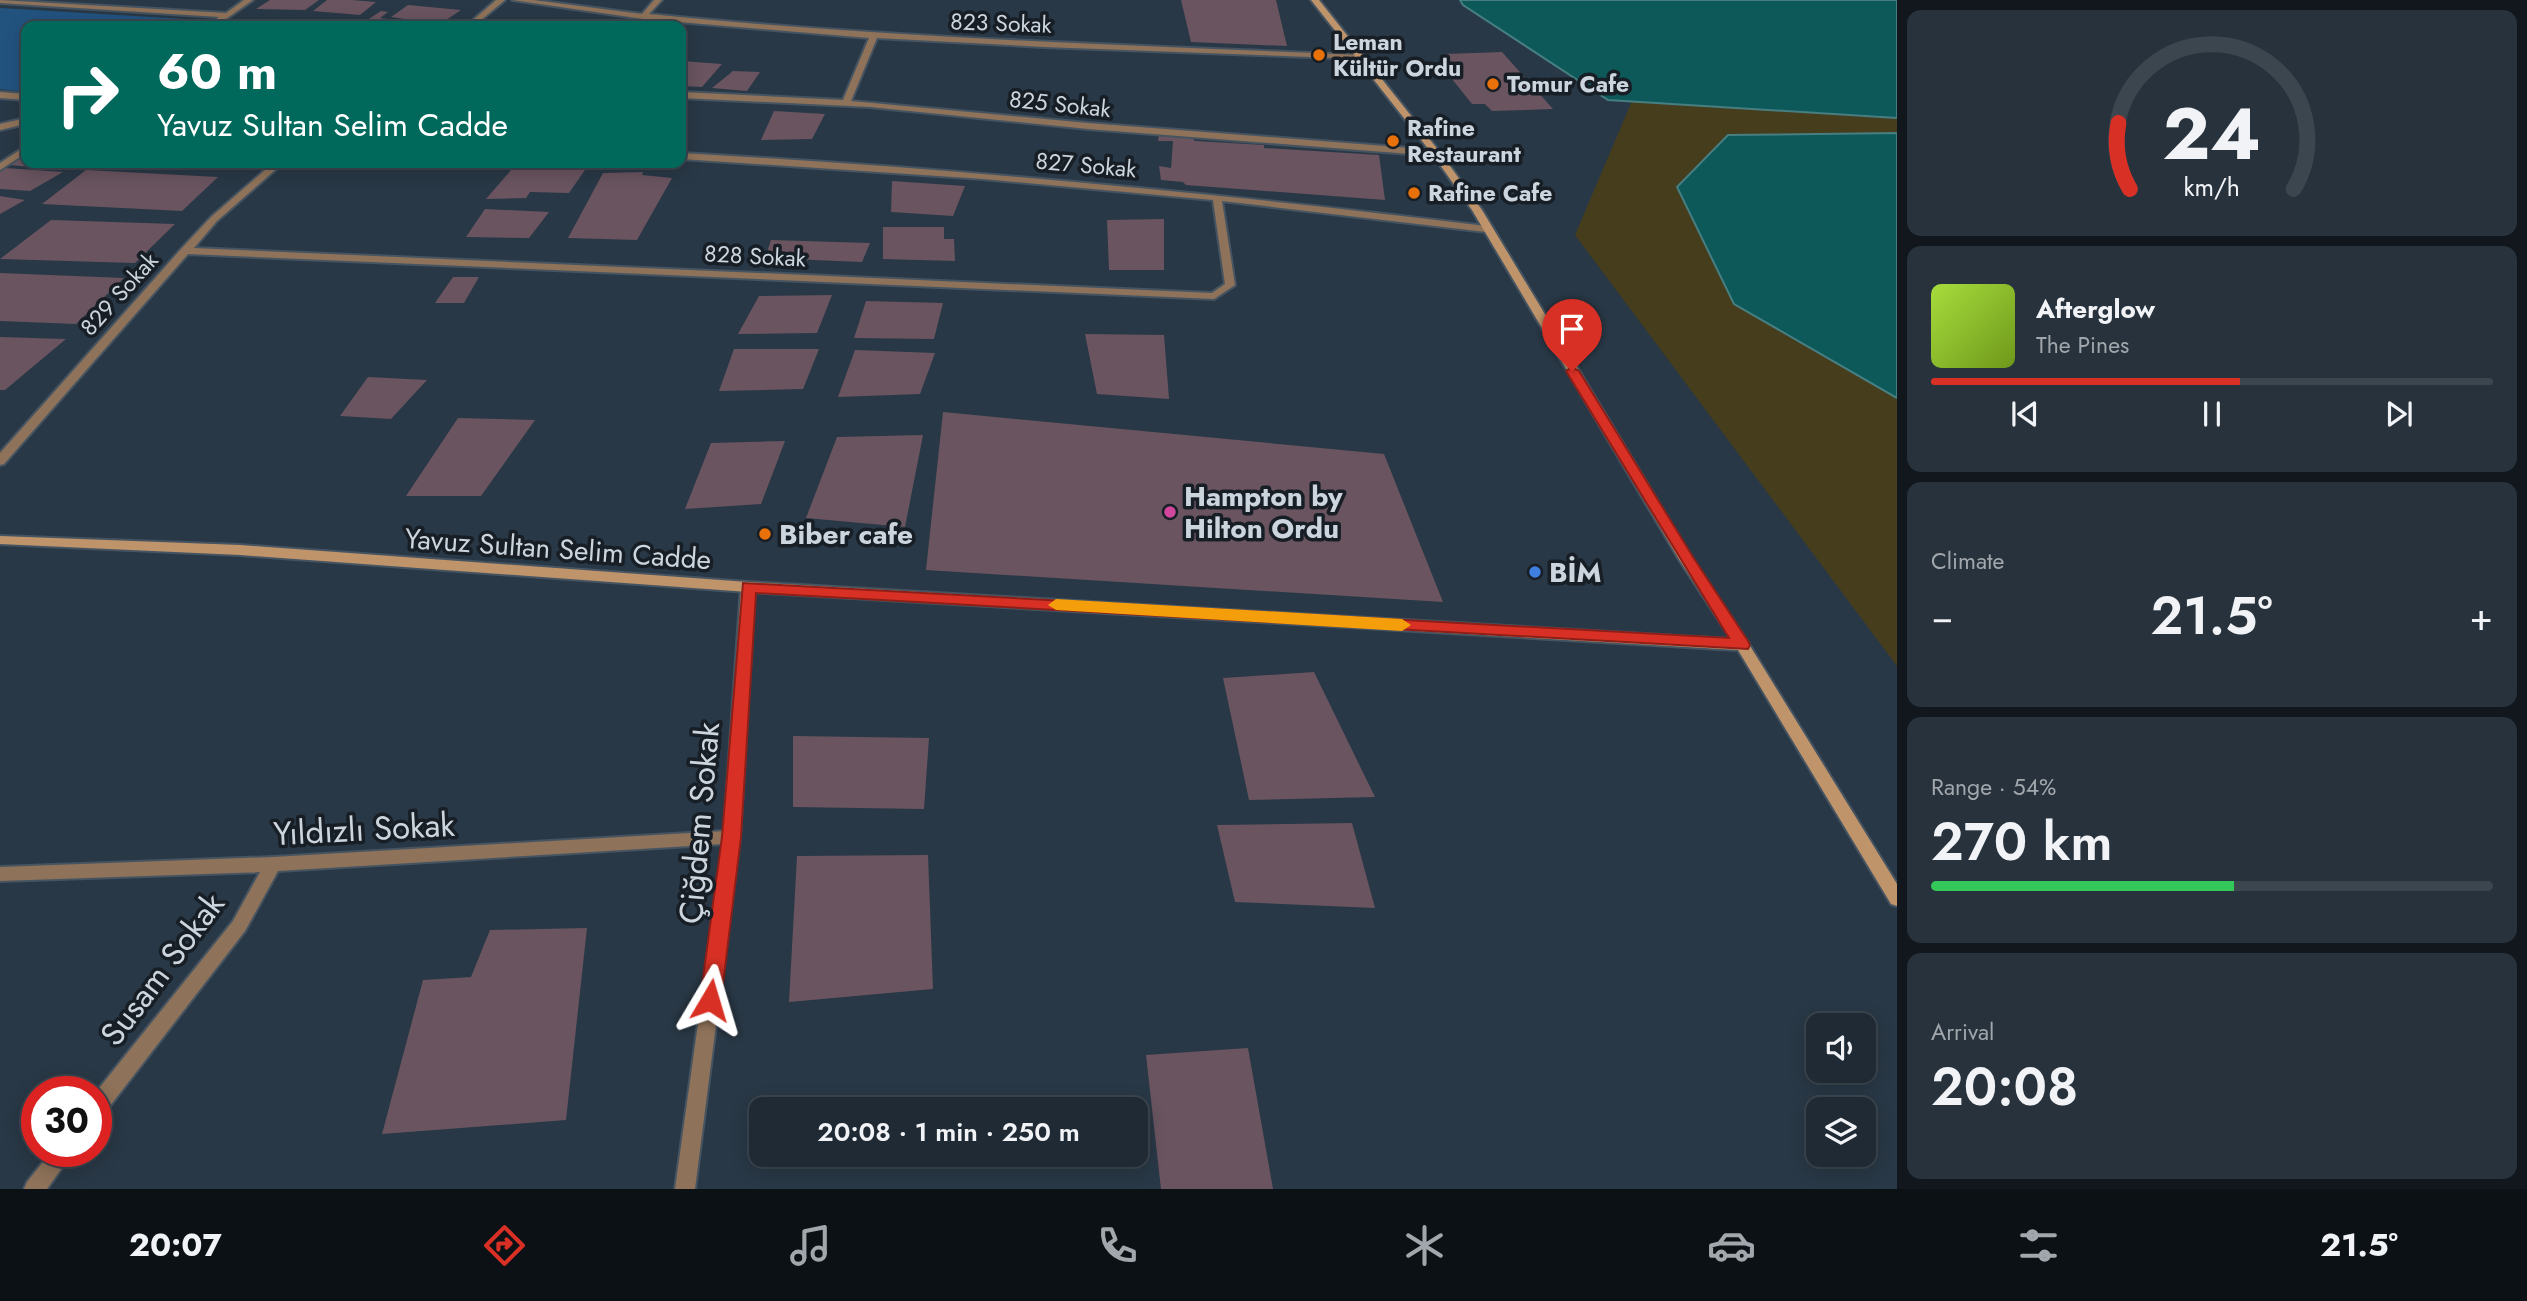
<!DOCTYPE html>
<meta charset="utf-8">
<style>
:root{--surface:#1f2a34;--page:#27323c;--text:#f1f3f6;--muted:#a1a7ac;--line:#3c464f;--accent:#d93025}
body{margin:0;font-family:Jost,sans-serif;background:var(--page);color:var(--text);height:100vh;display:flex;flex-direction:column;font-size:26px;white-space:nowrap}
*{box-sizing:border-box;margin:0}
p{font-size:23px;color:var(--muted)}
.icon{flex:none;width:38px;height:38px;fill:none;stroke:currentColor;stroke-width:2;stroke-linecap:round;stroke-linejoin:round}
.map{position:relative;flex:1;overflow:hidden}
.details{display:flex;flex-direction:column;gap:10px;padding:10px;background:#11171d;width:630px}
.details>*{flex:none}
.top-card{position:absolute;left:21px;top:21px;width:665px;height:147px;border-radius:14px;box-shadow:0 4px 18px #0003,0 0 0 2px var(--line);background:#00695c;color:#fff;overflow:hidden}
.fabs{position:absolute;left:1806px;top:1013px;display:grid;gap:14px}
.fabs a{display:grid;place-items:center;width:70px;height:70px;border-radius:14px;background:var(--surface);box-shadow:0 4px 18px #0003,0 0 0 2px var(--line);font-size:35px}
.speed{position:absolute;left:21px;top:1076px;display:flex;gap:14px;font-size:35px;font-weight:700;text-align:center}
.speed>*{display:grid;place-content:center;width:91px;height:91px;border-radius:50%;background:var(--surface);box-shadow:0 4px 18px #0003,0 0 0 2px var(--line);line-height:1}
.speed .limit{border:10px solid #d22;background:#fff;color:#111}
.pin{position:absolute;display:grid;place-items:center;width:60px;height:60px;color:#fff;margin:-72px -30px;border-radius:50% 50% 50% 0;rotate:-45deg;box-shadow:0 0 7px #0007}
.pin .icon{rotate:45deg}
.me{position:absolute;width:77px;margin:-38px;rotate:7deg;stroke-linejoin:round;filter:drop-shadow(0 0 5px #0008)}
.turn{display:flex;align-items:center;gap:24px;height:147px;padding:0 21px;font-size:32px}
.turn .icon{width:91px;height:91px;stroke-width:2.5}
.turn b{display:block;font-size:49px;line-height:60px}
.big{font-size:52px;font-weight:600;line-height:1.1}
.details .widget{flex:1;display:flex;flex-direction:column;justify-content:center;gap:10px;min-width:0;padding:0 24px;border-radius:14px;background:var(--page)}
.details .dial{align-items:center;gap:0}
.dial svg{height:182px;overflow:visible;fill:none;stroke:var(--line);stroke-width:7;stroke-linecap:round;text-anchor:middle}
.dial text{fill:var(--text);stroke:none}
.song{display:flex;align-items:center;gap:21px}
.cover{width:84px;height:84px;border-radius:10px;background:linear-gradient(135deg,hsl(80 70% 55%),hsl(80 70% 35%))}
.played{height:7px;border-radius:4px;background:linear-gradient(90deg,var(--accent) 55%,var(--line) 55%)}
.keys{display:flex;justify-content:space-around;direction:ltr}
.heat{display:flex;justify-content:space-between;align-items:center;font-size:38px;direction:ltr}
.charge{height:10px;border-radius:5px;background:linear-gradient(90deg,#34c759 54%,var(--line) 0)}
.trip{position:absolute;left:749px;top:1097px;width:399px;height:70px;border-radius:14px;background:var(--surface);box-shadow:0 4px 18px #0003,0 0 0 2px var(--line);font-weight:600;line-height:70px;text-align:center}
.menu{display:flex;height:112px;justify-content:space-around;align-items:center;background:#0c1115;color:var(--muted)}
.menu .icon{width:49px;height:49px}
.menu .on{color:var(--accent)}
.menu b{font-size:32px;color:var(--text)}
main{display:flex;flex:1;min-height:0}
.map>svg:first-child{display:block}
.green{fill:#22537f}
.sand{fill:#463d1d}
.water{fill:#0d595a;stroke:#467e82;stroke-width:2}
.building{fill:#69545f}
.lines{fill:none;stroke-linecap:round;stroke-linejoin:round}
.minor-casing{stroke:#465461;stroke-width:4}
.secondary-casing{stroke:#465461;stroke-width:4}
.minor{fill:#8e7259;fill-rule:evenodd}
.secondary{fill:#bf946b;fill-rule:evenodd}
.route{fill:#d93025;stroke:#8d1f18;stroke-width:2}
.slow{fill:#f59e0b}
.food-dot{fill:#e8710a;stroke:#171e25;stroke-width:2.5}
.hotel-dot{fill:#d1479c;stroke:#171e25;stroke-width:2.5}
.shop-dot{fill:#3f7fe0;stroke:#171e25;stroke-width:2.5}
.labels{text-anchor:middle;dominant-baseline:central;stroke-width:7;stroke-linejoin:round;paint-order:stroke}
.far-street-label{font-size:23px;fill:#ccd5de;stroke:#171e25}
.far-poi-label{font-size:23px;font-weight:bold;fill:#ccd5de;stroke:#171e25;text-anchor:start}
.poi-label{font-size:28px;font-weight:bold;fill:#ccd5de;stroke:#171e25;text-anchor:start}
.street-label{font-size:28px;fill:#ccd5de;stroke:#171e25}
.near-street-label{font-size:33px;fill:#ccd5de;stroke:#171e25}
</style>
<main>
<div class="map">
<svg width="1897" height="1189" viewBox="0 0 1897 1189">
<rect width="100%" height="100%" fill="#293846"/>
<path class="green" d="M0,8L202,20L192,26H26V92L0,89Z"/>
<path class="sand" d="M1632,101L1897,118V137L1734,304L1897,398V666L1575,235Z"/>
<path class="water" d="M1460,0H1897V118L1608,100L1463,5Z
M1897,133V398L1734,304L1677,187L1728,135Z"/>
<path class="building" d="M270,0H319L305,10L256,9Z
M327,0H352L376,2L360,15L313,11Z
M1181,0H1276L1287,46L1191,42Z
M408,5L461,10L440,24L391,17Z
M381,11L388,12L380,18L410,22L403,26H358Z
M1502,52L1553,109L1492,111L1485,104H1472L1440,64L1451,63L1444,54Z
M681,61L722,64L702,87L681,86Z
M733,71L760,72L747,91L712,88Z
M774,111L825,114L812,139L761,140Z
M1159,135L1191,137L1195,141L1264,145V148L1379,155L1385,200L1186,185L1183,182L1161,180L1159,166L1171,168L1173,141H1158Z
M26,153V163H74L63,170L10,165Z
M164,163H214L209,168L160,166Z
M517,163L587,167L569,193L530,192L526,198L486,199Z
M5,168L63,172L30,191L0,189V171Z
M86,170L218,177L182,211L42,204Z
M643,172L642,175L672,178L637,240L568,238L603,173Z
M892,181L965,186L953,216L891,212Z
M0,196L25,200L0,214Z
M485,209L549,212L529,238L466,237Z
M1164,219V270H1109L1107,220Z
M51,220L175,224L135,263L0,259Z
M883,227H944V239H954L955,261L883,259Z
M771,240L870,243L862,262L765,258Z
M0,273L124,278L76,324L0,321Z
M453,277H479L464,303H435Z
M832,295L817,333L738,334L759,296Z
M866,301L943,303L934,339L854,338Z
M1085,334L1164,335L1169,399L1097,394Z
M0,337L66,339L5,390H0Z
M734,349H819L803,389L719,391Z
M855,350L935,353L920,394L838,397Z
M368,377L427,380L391,419L340,416Z
M943,412L1384,454L1443,602L926,570Z
M458,418L535,420L481,496H406Z
M923,435L905,527L806,518L837,437Z
M785,441L761,504L685,509L711,443Z
M1314,672L1375,797L1249,800L1223,678Z
M793,736L929,738L924,809L793,807Z
M1352,823L1375,908L1235,902L1217,825Z
M928,855L933,989L789,1002L797,856Z
M587,928L566,1120L382,1134L423,980L471,977L490,930Z
M1248,1048L1273,1189H1161L1146,1055Z"/>
<g class="lines">
<defs>
<path id="minor" d="M0,0L226,13L244,0H253L216,26H207L219,17L0,3Z
M496,0H505L474,26H466Z
M512,0H533L642,14L654,0H662L649,14C886,38 1124,45 1361,55L1365,57L1364,59L1044,47L877,38L851,101L1088,123L1436,150L1441,153L1436,156L1088,129L870,107L681,98V92L843,100L869,38L643,19Z
M0,92L26,94V100L0,98Z
M26,118V124L0,130V124Z
M26,146V153L0,170V163Z
M681,153C951,168 1218,193 1486,226L1491,229L1486,232L1222,201L1235,285L1214,299L188,254L4,464L0,465V453L181,249L211,217L273,163H283L217,221L194,248L1212,293L1225,284L1213,200L983,179L681,159Z
M748,582L755,587L740,837L695,1189H675L723,844L278,871L245,931L103,1115L96,1117V1092L233,921L260,872L0,881V867L273,857L724,831L741,587Z
M51,1152H73L47,1189H24L27,1182Z"/>
<path id="secondary" d="M1311,0H1319L1439,151L1482,210L1692,558L1747,641L1897,884V906L1891,904L1738,650L748,592L240,555L0,544V536L240,545L748,582L1731,639L1680,561L1472,210L1433,155Z"/>
</defs>
<use href="#minor" class="minor-casing"/>
<use href="#secondary" class="secondary-casing"/>
<use href="#minor" class="minor"/>
<use href="#secondary" class="secondary"/>
</g>
<path class="route" d="M1572,367L1579,371L1693,557L1748,641L1750,645L1748,649L756,593L741,837L721,1000L718,1007L710,1009L703,1007L700,1000L722,837L743,583L1729,638L1566,371Z"/>
<path class="slow" d="M1056,599L1402,619L1411,625L1402,631L1056,610L1048,605Z"/>
<g class="food-dot">
<circle cx="1319" cy="55" r="7"/>
<circle cx="1493" cy="84" r="7"/>
<circle cx="1393" cy="141" r="7"/>
<circle cx="1414" cy="193" r="7"/>
<circle cx="765" cy="534" r="7"/>
</g>
<circle class="hotel-dot" cx="1170" cy="512" r="7"/>
<circle class="shop-dot" cx="1535" cy="572" r="7"/>
<g class="labels">
<g class="far-street-label">
<text transform="translate(1001 23) rotate(2)">823 Sokak</text>
<text transform="translate(1060 104) rotate(6)">825 Sokak</text>
<text transform="translate(1086 165) rotate(5)">827 Sokak</text>
<text transform="translate(755 256) rotate(3)">828 Sokak</text>
<text transform="translate(119 294) rotate(-48)">829 Sokak</text>
</g>
<g class="far-poi-label">
<text x="1333" y="42">Leman<tspan x="1333" dy="26">Kültür Ordu</tspan></text>
<text x="1507" y="84">Tomur Cafe</text>
<text x="1407" y="128">Rafine<tspan x="1407" dy="26">Restaurant</tspan></text>
<text x="1428" y="193">Rafine Cafe</text>
</g>
<g class="poi-label">
<text x="1184" y="496">Hampton by<tspan x="1184" dy="32">Hilton Ordu</tspan></text>
<text x="779" y="534">Biber cafe</text>
<text x="1549" y="572">BİM</text>
</g>
<g class="street-label">
<text transform="translate(558 549) rotate(4)">Yavuz Sultan Selim Cadde</text>
</g>
<g class="near-street-label">
<text transform="translate(699 823) rotate(-85)">Çiğdem Sokak</text>
<text transform="translate(364 829) rotate(-3)">Yıldızlı Sokak</text>
<text transform="translate(162 969) rotate(-53)">Susam Sokak</text>
</g>
</g>
</svg>
<div class="fabs">
<a><svg class="icon" aria-label="sound" viewBox="0 0 24 24"><path d="M4 9h4l5-4v14l-5-4H4zM17 9q2 3 0 6"/></svg></a>
<a><svg class="icon" aria-label="layers" viewBox="0 0 24 24"><path d="M12 4l9 5-9 5-9-5zM3 14l9 5 9-5"/></svg></a>
</div>
<div class="speed"><div class="limit">30</div></div>
<div class="pin" style="left:1572px;top:371px;background:#d93025"><svg class="icon" aria-label="arrive" viewBox="0 0 24 24"><path d="M6 21V4h12l-3 4 3 4H6"/></svg></div>
<svg class="me" style="left:710px;top:1000px" viewBox="-20 -20 40 40"><path d="M0-17L14 15 0 8-14 15z" fill="#d93025" stroke="#fff" stroke-width="4"/></svg>
<div class="trip">20:08 · 1 min · 250 m</div>
<div class="top-card">
<div class="turn"><svg class="icon" aria-label="right" viewBox="0 0 24 24"><path d="M7 20v-9h11M14 6l5 5-5 5"/></svg><div><b>60 m</b>Yavuz Sultan Selim Cadde</div></div>
</div>
</div>
<section class="details">
<div class="widget dial"><svg viewBox="0 0 100 80">
<path d="M14 69A42 42 0 1 1 86 69"/>
<path d="M14 69A42 42 0 0 1 9 40" stroke="#d93025"/>
<text x="50" y="56" font-size="32" font-weight="700">24</text>
<text x="50" y="72" font-size="11">km/h</text>
</svg></div>
<div class="widget">
<div class="song"><i class="cover"></i><div><b>Afterglow</b><p>The Pines</p></div></div>
<div class="played"></div>
<div class="keys"><svg class="icon" aria-label="previous" viewBox="0 0 24 24"><path d="M18 5L8 12l10 7zM5 5v14"/></svg><svg class="icon" aria-label="pause" viewBox="0 0 24 24"><path d="M8 5v14M16 5v14"/></svg><svg class="icon" aria-label="next" viewBox="0 0 24 24"><path d="M6 5l10 7-10 7zM19 5v14"/></svg></div>
</div>
<div class="widget"><p>Climate</p>
<div class="heat"><a>−</a><b class="big">21.5°</b><a>+</a></div>
</div>
<div class="widget"><p>Range · 54%</p><b class="big">270 km</b><div class="charge"></div></div>
<div class="widget"><p>Arrival</p><b class="big">20:08</b></div>
</section>
</main>
<nav class="menu">
<b>20:07</b>
<svg class="icon on" aria-label="directions" viewBox="0 0 24 24"><path d="M12 3l9 9-9 9-9-9zM9 14v-3h6M13 9l2 2-2 2"/></svg>
<svg class="icon" aria-label="music" viewBox="0 0 24 24"><path d="M9 18V5l10-2v13"/><circle cx="6" cy="18" r="3"/><circle cx="16" cy="16" r="3"/></svg>
<svg class="icon" aria-label="phone" viewBox="0 0 24 24"><path d="M5 4h4l2 5-3 2q2 4 5 5l2-3 5 2v4C11 20 4 13 5 4z"/></svg>
<svg class="icon" aria-label="climate" viewBox="0 0 24 24"><path d="M12 3v18M4 7l16 10M4 17L20 7"/></svg>
<svg class="icon" aria-label="car" viewBox="0 0 24 24"><path d="M5 17H2v-5l4-1 3-4h7l3 4 3 1v5h-3M9 17h6M6 11h13"/><circle cx="7" cy="17" r="2"/><circle cx="17" cy="17" r="2"/></svg>
<svg class="icon" aria-label="filters" viewBox="0 0 24 24"><path d="M4 7h16M4 17h16"/><circle cx="9" cy="7" r="2"/><circle cx="15" cy="17" r="2"/></svg>
<b>21.5°</b>
</nav>
